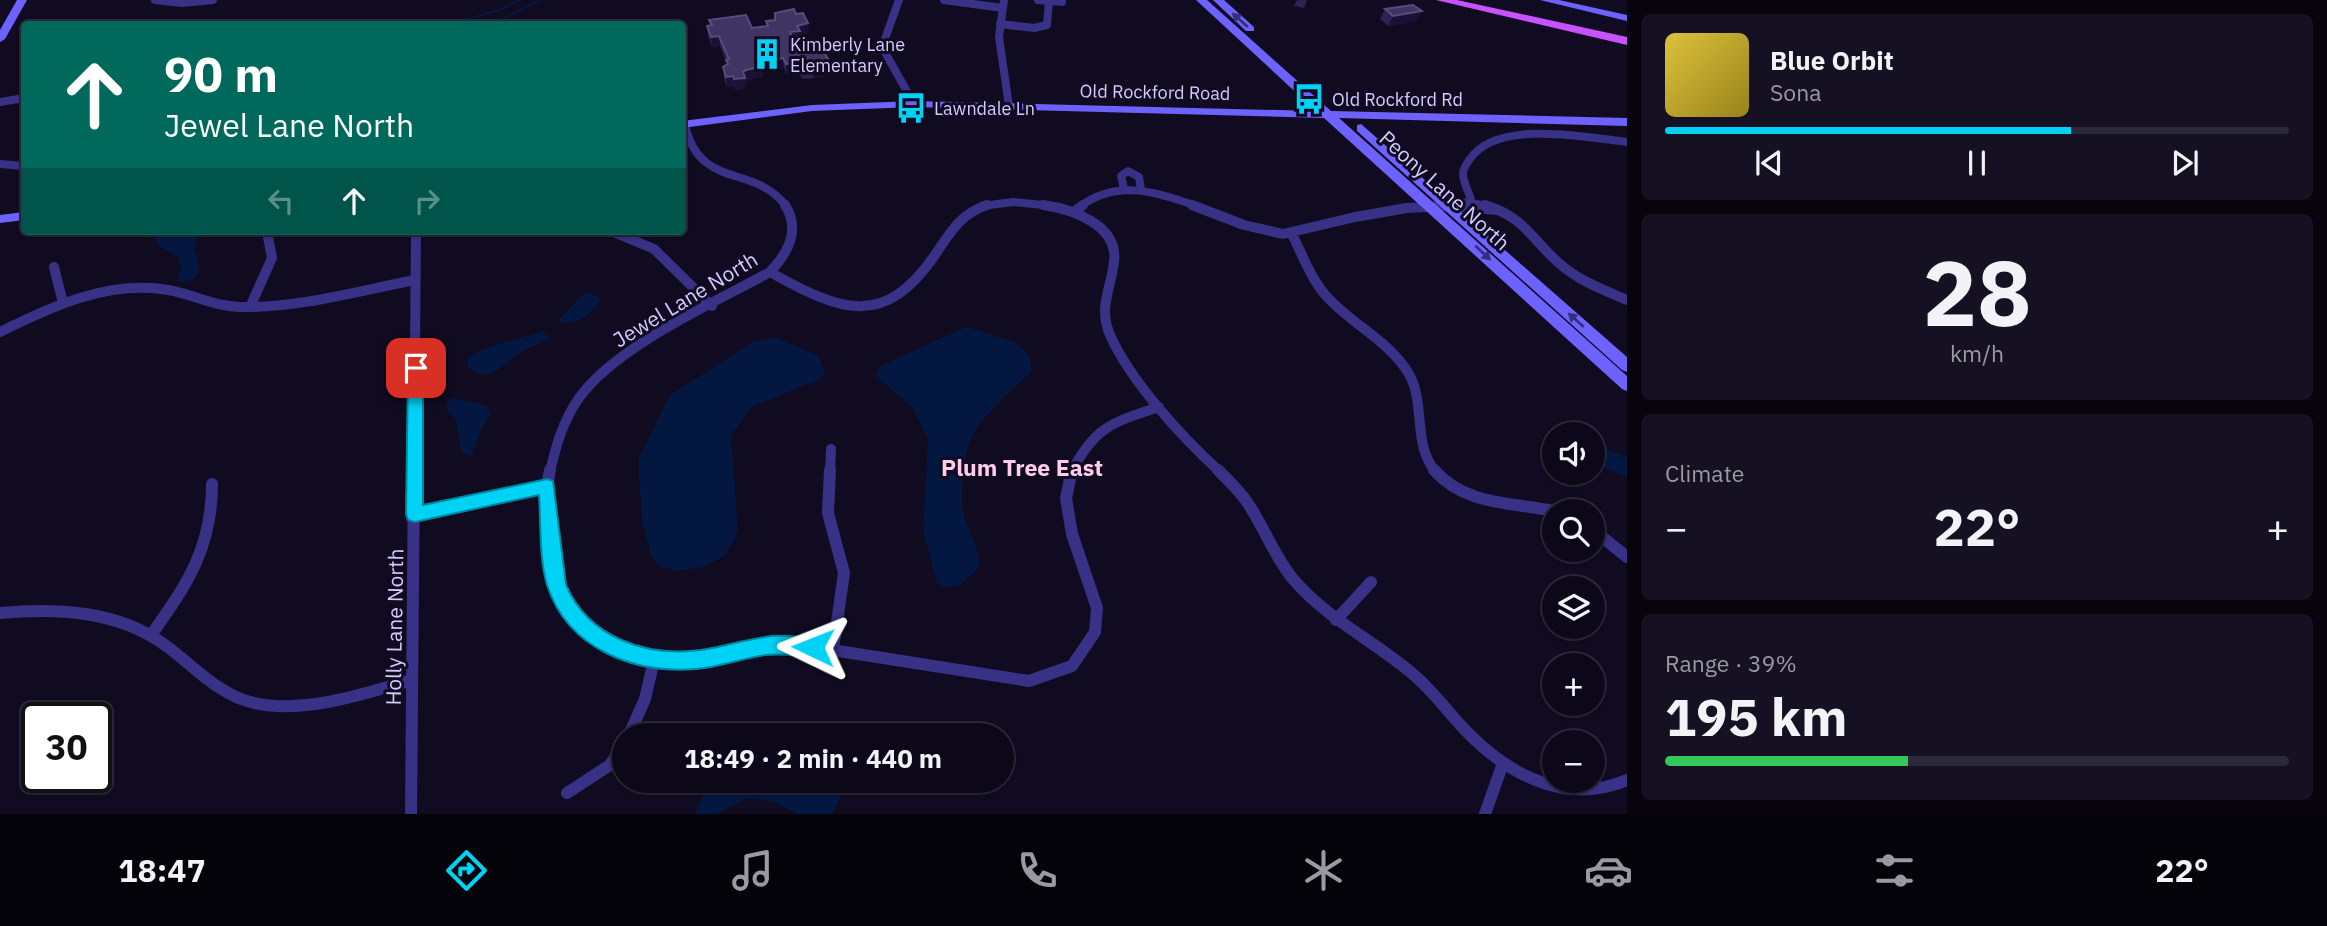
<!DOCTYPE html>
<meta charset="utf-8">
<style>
:root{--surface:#0c0819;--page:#151122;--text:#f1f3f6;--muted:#9a9aa2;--line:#2c2938;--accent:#00d2f6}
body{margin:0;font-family:"IBM Plex Sans",sans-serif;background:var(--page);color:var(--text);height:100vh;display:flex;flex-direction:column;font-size:26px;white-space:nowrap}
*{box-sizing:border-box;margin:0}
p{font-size:23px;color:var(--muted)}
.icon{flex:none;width:38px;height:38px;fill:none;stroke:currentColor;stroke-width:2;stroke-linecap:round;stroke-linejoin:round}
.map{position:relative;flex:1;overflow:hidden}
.side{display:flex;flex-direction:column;gap:14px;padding:14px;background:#07040e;width:700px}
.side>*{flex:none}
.guide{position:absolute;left:21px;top:21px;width:665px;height:214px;border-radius:7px;box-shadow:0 2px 5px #0004,0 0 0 2px var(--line);background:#00695c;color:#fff;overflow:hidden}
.buttons{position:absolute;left:1542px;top:422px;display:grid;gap:14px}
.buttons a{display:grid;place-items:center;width:63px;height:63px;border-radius:50%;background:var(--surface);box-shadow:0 2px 5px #0004,0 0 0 2px var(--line);font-size:35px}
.speed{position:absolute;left:21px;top:702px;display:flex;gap:14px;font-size:35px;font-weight:700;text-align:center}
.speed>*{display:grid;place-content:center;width:91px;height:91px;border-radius:50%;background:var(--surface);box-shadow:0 2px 5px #0004,0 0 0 2px var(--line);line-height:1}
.speed .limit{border:4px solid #111;border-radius:10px;background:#fff;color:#111}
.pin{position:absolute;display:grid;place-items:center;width:60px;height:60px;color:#fff;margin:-30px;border-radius:14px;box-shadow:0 4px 10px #0006}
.me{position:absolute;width:77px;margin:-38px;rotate:272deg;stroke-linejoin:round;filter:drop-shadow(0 0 5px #0008)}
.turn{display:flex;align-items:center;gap:24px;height:147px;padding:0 28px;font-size:32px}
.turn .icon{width:91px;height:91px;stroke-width:2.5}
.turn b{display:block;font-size:49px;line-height:60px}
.lanes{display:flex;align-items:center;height:66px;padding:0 28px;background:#0003;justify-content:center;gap:35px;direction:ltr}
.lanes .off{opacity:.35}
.big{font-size:52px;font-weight:700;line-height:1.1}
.side .widget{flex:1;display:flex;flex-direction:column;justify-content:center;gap:10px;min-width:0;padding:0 24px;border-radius:10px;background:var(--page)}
.side .dial{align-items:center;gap:0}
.dial b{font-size:91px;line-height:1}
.song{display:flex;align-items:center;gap:21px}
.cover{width:84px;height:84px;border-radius:10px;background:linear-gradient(135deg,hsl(50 70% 55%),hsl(50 70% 35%))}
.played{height:7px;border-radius:4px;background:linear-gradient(90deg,var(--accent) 65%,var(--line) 65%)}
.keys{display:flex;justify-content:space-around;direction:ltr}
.heat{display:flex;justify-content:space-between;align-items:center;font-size:38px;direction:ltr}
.charge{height:10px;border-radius:5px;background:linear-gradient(90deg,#34c759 39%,var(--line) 0)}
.trip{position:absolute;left:612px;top:723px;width:402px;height:70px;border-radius:35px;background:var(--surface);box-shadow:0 2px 5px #0004,0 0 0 2px var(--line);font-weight:700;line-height:70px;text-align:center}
.tabs{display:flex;height:112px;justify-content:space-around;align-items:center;background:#05030a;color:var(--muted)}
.tabs .icon{width:49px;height:49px}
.tabs .on{color:var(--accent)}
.tabs b{font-size:32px;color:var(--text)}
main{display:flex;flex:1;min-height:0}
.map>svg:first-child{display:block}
.water{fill:#041741}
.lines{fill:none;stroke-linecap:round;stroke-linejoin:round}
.stream{stroke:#041741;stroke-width:2}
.street-far2{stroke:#383185;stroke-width:8}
.street-far1{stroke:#383185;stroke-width:10}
.street{stroke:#383185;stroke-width:12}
.secondary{fill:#6e62ff;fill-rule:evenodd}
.primary{fill:#c752ff;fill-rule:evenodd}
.wall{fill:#2e2251}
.shaded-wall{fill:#1a1136}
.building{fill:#3f3464;stroke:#574c7c;stroke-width:2}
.oneway{fill:#362e7a}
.route{fill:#00d2f6;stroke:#0088a0;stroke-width:2}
.labels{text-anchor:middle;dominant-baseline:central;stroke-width:6;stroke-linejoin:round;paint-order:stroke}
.far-poi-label{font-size:18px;fill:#d4cbff;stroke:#100b21;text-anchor:start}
.far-street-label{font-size:18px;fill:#d4cbff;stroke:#100b21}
.street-label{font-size:21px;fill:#d4cbff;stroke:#100b21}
.neighbourhood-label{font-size:23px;font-weight:bold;fill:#ffcdea;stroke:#100b21}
</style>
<main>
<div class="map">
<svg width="1627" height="814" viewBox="0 0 1627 814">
<rect width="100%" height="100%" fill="#100b21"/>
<path class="water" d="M157,231H201L194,249C201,266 203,284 178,281L181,266L177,256L160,247L154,238Z
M590,292L600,299C593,315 575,327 558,321L583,294Z
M966,327L1015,342L1030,357L1031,372C1011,390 990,409 975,431C964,447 960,492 963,511C966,531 981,546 979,568L961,584L944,588L937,583L923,530L928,440L913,408L875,375L880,366Z
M543,331L549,339C539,344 527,348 518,354C500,366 491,385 468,367V358C481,346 524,338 543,331Z
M775,337L818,356L825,372L820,379L751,407L731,436L738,532L725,556L703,567L679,571L661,567L651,556L642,519L638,460L670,395L753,342Z
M455,398L486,405L491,413L481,431L472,456L461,453L456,420L446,408L449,399Z
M1593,443L1627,457V477L1593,463Z
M709,781V780L854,781L847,785L832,814H798L774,802L748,798L716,814H695Z"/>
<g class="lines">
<path class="stream" d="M26,21L34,24
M450,24L499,10L520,0
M492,24L541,0"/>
<path class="street-far2" d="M155,0L182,3L213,0
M899,0L882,47L914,104
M944,0L1003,8
M1004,0L999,37L1009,106
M1038,0L1062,2
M1000,24L1034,28L1047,25L1049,1
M0,102L24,98
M685,125C700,191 754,163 786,206
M0,164L24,166
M1124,189L1121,176L1128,171L1139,177L1141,190
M1471,200C1469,192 1463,182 1463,174C1463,168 1467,163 1470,159C1497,119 1585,137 1627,142
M982,206L1013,202L1053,206
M1081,206C1117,179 1158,192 1196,206
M1427,206H1453
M1450,206L1453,201L1490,206"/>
<path class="street-far1" d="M1043,205C1072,209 1119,225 1114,262C1111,289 1098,307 1110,335C1131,382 1182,437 1220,472
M1192,205L1244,225L1283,234L1355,217L1407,208L1450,206L1497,210
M1485,205C1526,218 1531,239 1560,264C1579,281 1604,290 1627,300
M1074,212L1083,205
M611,231L654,249L712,306
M1292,234C1303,256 1312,282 1330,300C1355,326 1390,342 1409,374C1426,404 1412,445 1436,472
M54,267L63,303
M770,272C841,312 885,330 937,252C951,231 962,213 987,205
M250,307L272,258L268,237
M0,332C52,306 109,280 168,290C193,294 215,307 241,307C299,308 358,291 415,280
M414,472L416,231
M550,472C556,445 563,421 579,398C616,346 714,303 770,272C788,253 801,230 785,205
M830,472L831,449
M1071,472C1096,426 1111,423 1159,407"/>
<path class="street" d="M550,470L547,486L556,585L578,622L594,637L615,649L635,657L679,661L753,646L813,647L1029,681L1072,666L1095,632L1097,608L1072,534L1066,498L1072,470
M830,470L828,513L844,573L833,650
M1218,470C1228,480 1239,490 1247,502C1264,527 1274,556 1293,579C1328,620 1375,641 1414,675C1435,693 1450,715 1469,734C1512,777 1568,805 1627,780
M1434,470C1466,506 1511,502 1554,511
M415,515L547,486
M1592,529L1627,557
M0,613C56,608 117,610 165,645C194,666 218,695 254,703C306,714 362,694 412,680
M1336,620L1371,582
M151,635C187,585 212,548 212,484
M629,735L645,699L654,660
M567,793L610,765L625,742
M411,814L414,470
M1485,814L1503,763"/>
<path class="secondary" d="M17,0H27L5,39L0,42V30Z
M1196,0H1207L1331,111L1627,118V126L1339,118L1627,376V391L1622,389L1324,118L914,107L812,111L682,128V121L812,105L914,101L1316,111Z
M1213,0H1224L1254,27V31H1246Z
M1540,0H1559L1627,15V21Z
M1361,124L1627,357V372L1622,370L1357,131V125Z
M24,212V220L0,223V215Z"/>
<path class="primary" d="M1436,0H1457L1627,37V45Z"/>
</g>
<path class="wall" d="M1297,0H1307L1304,8L1294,6Z
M1385,9L1416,21L1388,26L1380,19Z
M709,20L752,28L766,26V21L809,33L800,35V41L794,42L797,46L810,50L829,71L824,73V77L803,79L797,72L786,74L784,68L763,71V76L746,81V88L735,90L734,86L727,87L724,78L723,67L727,65L726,61L720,46L712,47L708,36L707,26H710Z"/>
<path class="shaded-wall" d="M1422,11L1416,21L1388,26L1393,16Z
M808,23L809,33L800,35V41L790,42V32L797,26Z
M719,36L720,46L712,47L711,37Z
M783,58L784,68L763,71V76L746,81V88L735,90L734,79L743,72L761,61Z
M829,61V71L824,73V77L813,79V69Z
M796,62L797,72L786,74V64Z
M733,76L734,86L727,87L726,77Z"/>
<path class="building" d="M1413,5L1422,11L1393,16L1385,9Z
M794,9L796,14L803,13L808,23L797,26L800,31L790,32L797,46L807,45L810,50H823L829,61L822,64L824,67L802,69L796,62L786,64L783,58L761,61L763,66L746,70L743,72L745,78L734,79L733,76L726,77L723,67L728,64L726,60L729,59L719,36L711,37L707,26L712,25L709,20L746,15L752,28L768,26L766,21L775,20V13Z"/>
<defs><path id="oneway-solid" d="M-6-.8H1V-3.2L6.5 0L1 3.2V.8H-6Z" transform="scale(1.75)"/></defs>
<g class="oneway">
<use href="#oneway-solid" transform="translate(1240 20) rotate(-138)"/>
<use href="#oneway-solid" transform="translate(1483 253) rotate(43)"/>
<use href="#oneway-solid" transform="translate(1576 320) rotate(-138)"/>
</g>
<path class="route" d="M416,362L423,368V505L547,479L553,481L566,585C589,638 646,657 701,650C722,647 743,640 765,637C780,634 798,637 813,638L820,641L823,647L820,653L813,656C798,656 781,653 765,655C743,658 720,667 697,669C635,674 568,650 547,585C539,558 541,524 539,495L415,522L408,520L406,514L408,368Z"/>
<defs>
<symbol id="building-bare" viewBox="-9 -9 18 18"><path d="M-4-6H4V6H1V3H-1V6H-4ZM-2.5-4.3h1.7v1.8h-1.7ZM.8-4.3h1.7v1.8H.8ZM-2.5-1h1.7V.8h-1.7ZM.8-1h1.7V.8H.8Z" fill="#00d2f6" stroke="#100b21" stroke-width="2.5" paint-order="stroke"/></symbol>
<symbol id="bus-bare" viewBox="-9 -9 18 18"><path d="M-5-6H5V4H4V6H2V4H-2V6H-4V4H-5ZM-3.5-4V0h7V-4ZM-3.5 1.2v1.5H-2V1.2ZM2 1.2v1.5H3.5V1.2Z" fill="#00d2f6" stroke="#100b21" stroke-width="2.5" paint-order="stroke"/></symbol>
</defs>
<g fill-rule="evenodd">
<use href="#building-bare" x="745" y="32" width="44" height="44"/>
<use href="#bus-bare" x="1287" y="77" width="44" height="44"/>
<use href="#bus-bare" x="889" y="86" width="44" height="44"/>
</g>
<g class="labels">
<g class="far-poi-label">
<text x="790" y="44">Kimberly Lane<tspan x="790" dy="21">Elementary</tspan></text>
<text x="1332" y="99">Old Rockford Rd</text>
<text x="934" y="108">Lawndale Ln</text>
</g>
<g class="far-street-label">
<text transform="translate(1155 92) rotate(1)">Old Rockford Road</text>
</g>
<g class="street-label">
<text transform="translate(1445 190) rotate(42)">Peony Lane North</text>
<text transform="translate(685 299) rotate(-31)">Jewel Lane North</text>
<text transform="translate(394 627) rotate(-89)">Holly Lane North</text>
</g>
<g class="neighbourhood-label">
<text x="1022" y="467">Plum Tree East</text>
</g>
</g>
</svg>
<div class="buttons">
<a><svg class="icon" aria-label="sound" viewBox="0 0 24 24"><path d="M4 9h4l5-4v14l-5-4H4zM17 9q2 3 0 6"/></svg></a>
<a><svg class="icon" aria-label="search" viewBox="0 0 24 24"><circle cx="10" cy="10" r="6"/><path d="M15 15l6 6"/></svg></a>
<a><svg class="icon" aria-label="layers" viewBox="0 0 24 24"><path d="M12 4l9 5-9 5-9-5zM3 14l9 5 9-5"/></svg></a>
<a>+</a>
<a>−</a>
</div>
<div class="speed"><div class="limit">30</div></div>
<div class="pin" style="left:416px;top:368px;background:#d93025"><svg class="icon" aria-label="arrive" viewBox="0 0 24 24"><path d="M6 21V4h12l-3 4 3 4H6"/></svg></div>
<svg class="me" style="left:813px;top:647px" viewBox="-20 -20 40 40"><path d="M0-17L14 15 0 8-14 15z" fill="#00d2f6" stroke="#fff" stroke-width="4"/></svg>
<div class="trip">18:49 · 2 min · 440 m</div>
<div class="guide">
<div class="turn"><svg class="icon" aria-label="ahead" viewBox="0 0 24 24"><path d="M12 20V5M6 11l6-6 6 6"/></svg><div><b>90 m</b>Jewel Lane North</div></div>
<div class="lanes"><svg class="icon off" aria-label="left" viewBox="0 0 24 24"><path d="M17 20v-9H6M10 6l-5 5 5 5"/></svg><svg class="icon" aria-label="ahead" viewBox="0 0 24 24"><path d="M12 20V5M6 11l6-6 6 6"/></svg><svg class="icon off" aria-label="right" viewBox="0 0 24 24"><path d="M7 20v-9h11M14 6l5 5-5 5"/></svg></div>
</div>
</div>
<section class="side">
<div class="widget">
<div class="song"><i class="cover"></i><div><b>Blue Orbit</b><p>Sona</p></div></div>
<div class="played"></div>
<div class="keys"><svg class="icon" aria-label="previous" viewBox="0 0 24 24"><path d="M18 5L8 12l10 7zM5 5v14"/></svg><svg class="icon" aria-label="pause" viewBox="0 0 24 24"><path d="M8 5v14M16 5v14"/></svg><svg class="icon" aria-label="next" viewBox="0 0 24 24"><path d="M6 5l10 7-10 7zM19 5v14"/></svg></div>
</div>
<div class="widget dial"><b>28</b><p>km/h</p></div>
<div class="widget"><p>Climate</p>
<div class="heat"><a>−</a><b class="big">22°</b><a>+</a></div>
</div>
<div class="widget"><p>Range · 39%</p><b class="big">195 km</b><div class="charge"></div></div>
</section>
</main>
<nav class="tabs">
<b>18:47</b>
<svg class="icon on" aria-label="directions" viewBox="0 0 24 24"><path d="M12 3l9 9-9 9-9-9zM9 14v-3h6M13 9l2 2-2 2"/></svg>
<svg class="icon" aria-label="music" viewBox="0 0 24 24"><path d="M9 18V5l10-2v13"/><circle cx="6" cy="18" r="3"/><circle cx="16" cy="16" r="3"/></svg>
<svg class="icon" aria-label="phone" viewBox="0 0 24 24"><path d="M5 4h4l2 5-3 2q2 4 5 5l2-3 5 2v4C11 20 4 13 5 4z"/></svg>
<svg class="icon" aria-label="climate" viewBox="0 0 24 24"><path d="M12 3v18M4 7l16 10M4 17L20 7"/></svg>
<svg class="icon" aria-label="car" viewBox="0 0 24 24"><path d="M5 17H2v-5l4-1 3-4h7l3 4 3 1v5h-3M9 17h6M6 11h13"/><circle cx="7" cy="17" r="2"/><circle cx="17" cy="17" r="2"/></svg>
<svg class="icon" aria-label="filters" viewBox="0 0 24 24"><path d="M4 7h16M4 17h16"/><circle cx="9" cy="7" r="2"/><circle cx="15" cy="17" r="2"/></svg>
<b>22°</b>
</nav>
